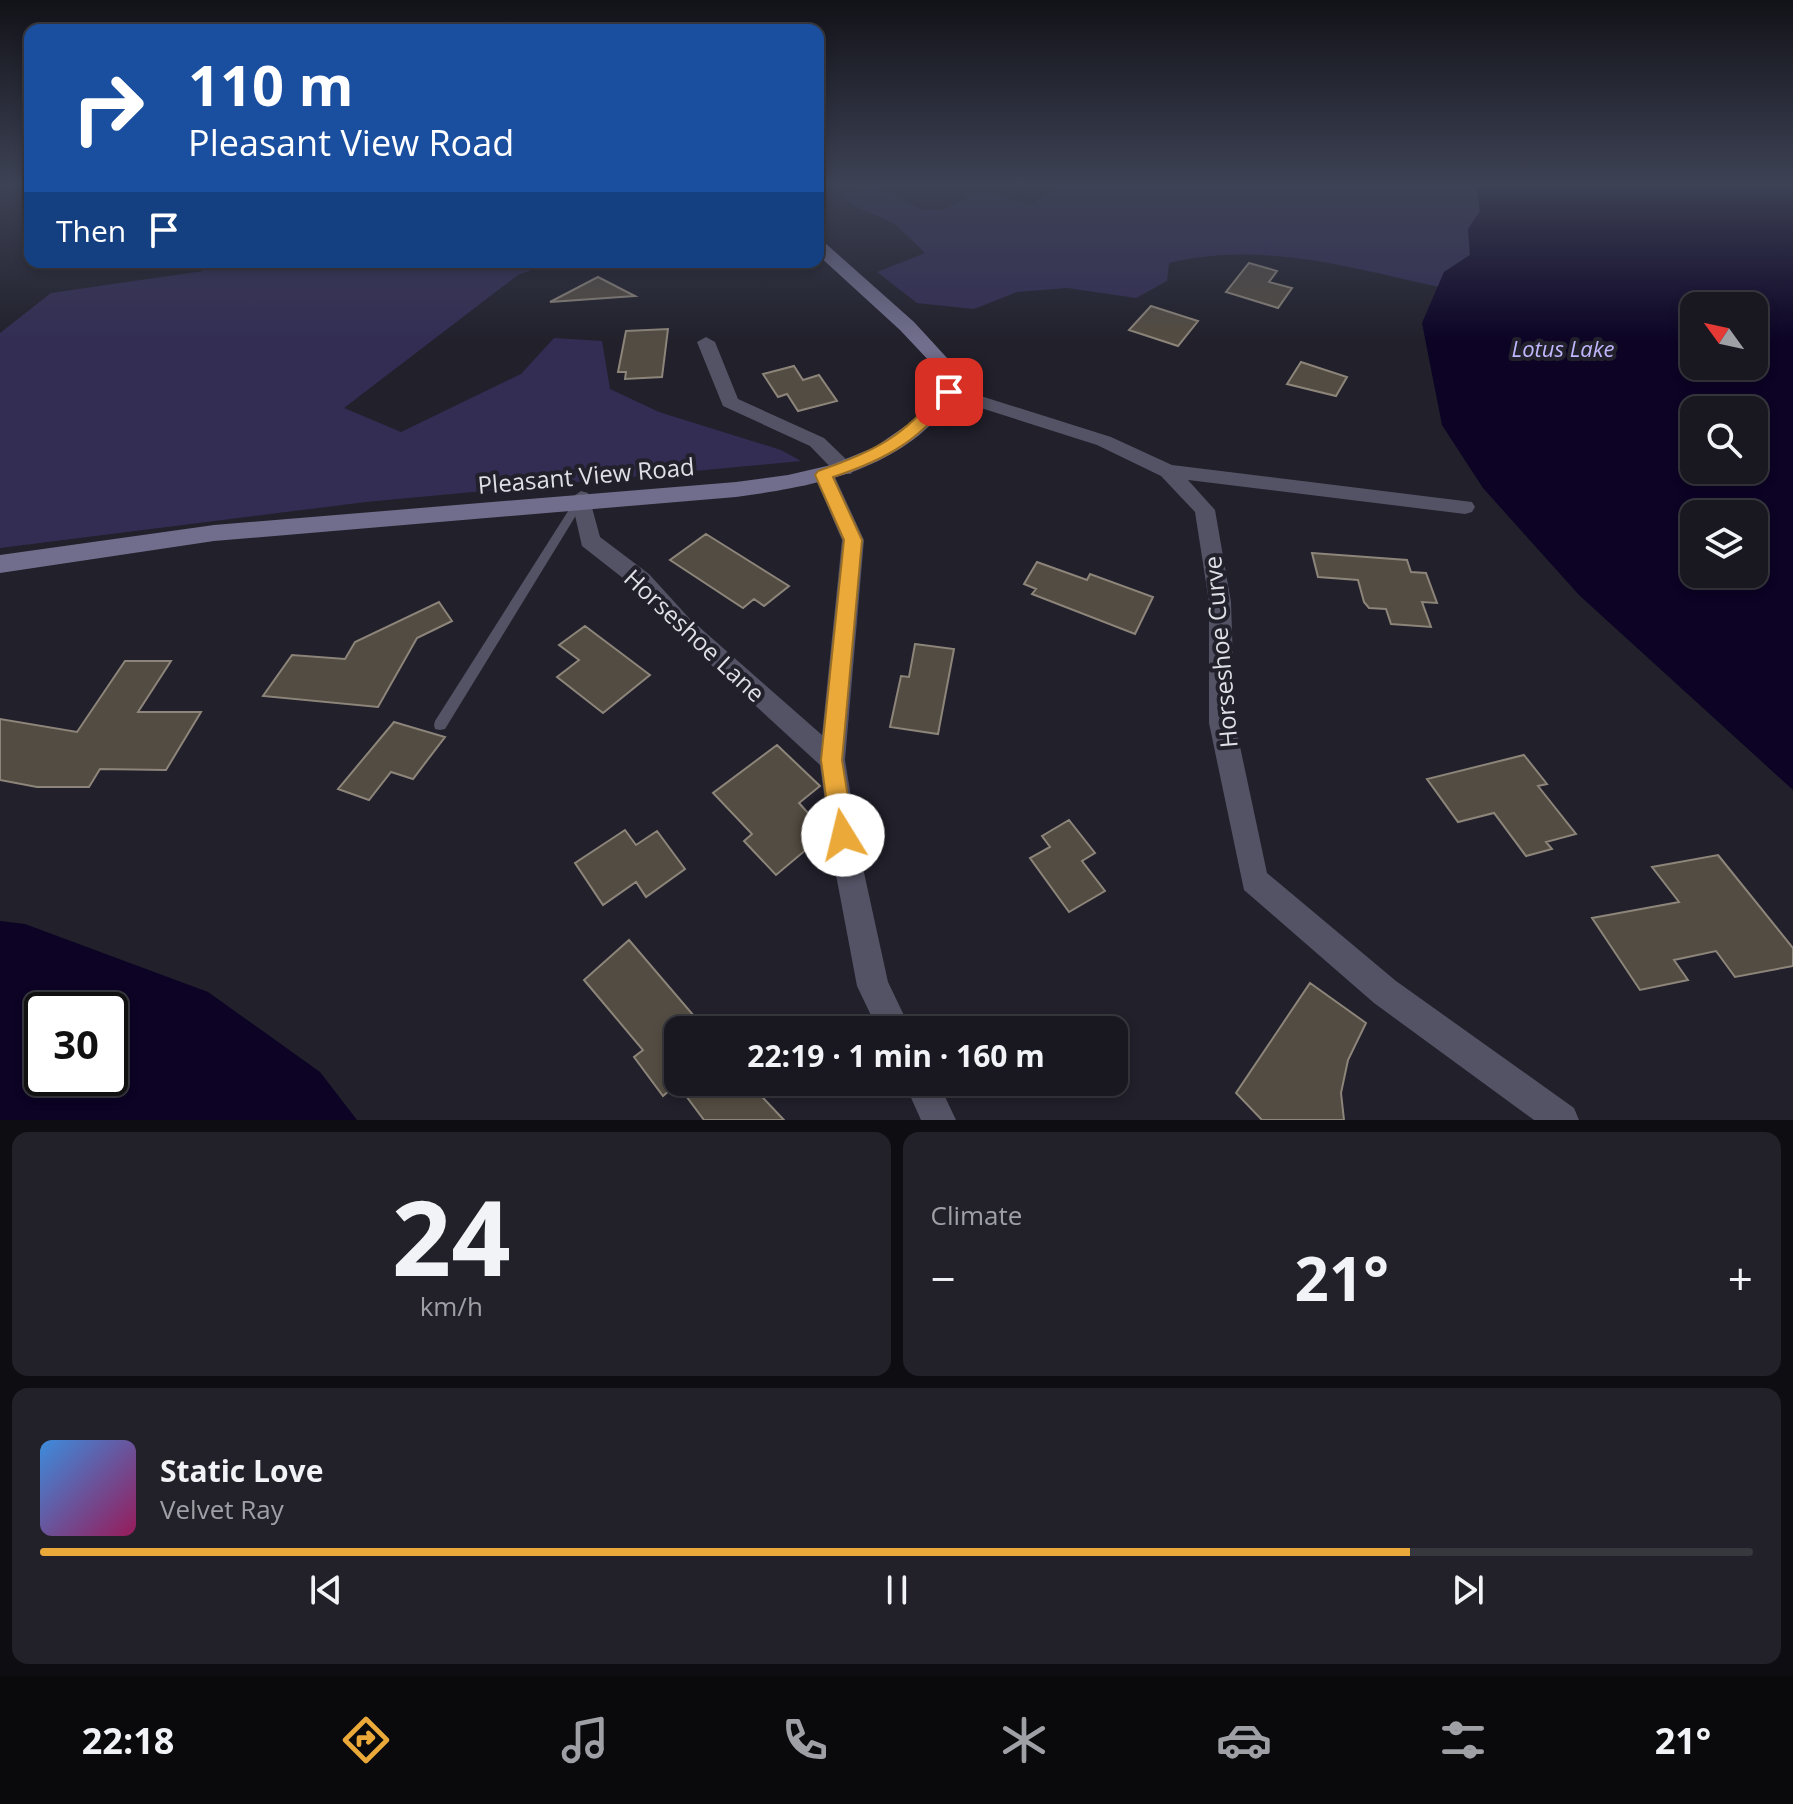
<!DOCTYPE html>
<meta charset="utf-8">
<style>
:root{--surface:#191820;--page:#222129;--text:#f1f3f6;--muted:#9fa0a5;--line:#37373e;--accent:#eba93a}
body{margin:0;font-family:"Open Sans",sans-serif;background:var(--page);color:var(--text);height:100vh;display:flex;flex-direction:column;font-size:30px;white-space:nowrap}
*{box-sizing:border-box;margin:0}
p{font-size:26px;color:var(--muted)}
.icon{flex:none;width:44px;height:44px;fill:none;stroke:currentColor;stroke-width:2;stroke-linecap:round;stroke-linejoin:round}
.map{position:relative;height:1120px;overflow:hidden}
.details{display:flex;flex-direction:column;gap:12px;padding:12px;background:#0e0d12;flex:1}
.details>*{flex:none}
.hud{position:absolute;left:24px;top:24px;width:800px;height:244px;border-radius:16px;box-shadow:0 4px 12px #0003,0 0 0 2px var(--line);background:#1a4fa0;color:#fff;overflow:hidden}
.needle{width:52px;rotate:303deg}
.buttons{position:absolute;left:1680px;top:292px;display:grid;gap:16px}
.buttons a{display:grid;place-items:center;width:88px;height:88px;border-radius:16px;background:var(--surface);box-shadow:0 4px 12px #0003,0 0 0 2px var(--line);font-size:40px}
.speed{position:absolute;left:24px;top:992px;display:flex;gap:16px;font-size:40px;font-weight:700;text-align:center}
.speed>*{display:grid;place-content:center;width:104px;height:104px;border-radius:50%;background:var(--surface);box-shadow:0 4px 12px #0003,0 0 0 2px var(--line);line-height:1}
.speed .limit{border:4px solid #111;border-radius:12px;background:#fff;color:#111}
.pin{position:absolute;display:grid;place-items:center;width:68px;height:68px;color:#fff;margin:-34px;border-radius:16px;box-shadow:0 4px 12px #0006}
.me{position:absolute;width:88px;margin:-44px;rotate:351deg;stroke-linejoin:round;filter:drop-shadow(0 0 6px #0008)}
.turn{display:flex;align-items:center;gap:28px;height:168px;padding:0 32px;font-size:36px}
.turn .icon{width:104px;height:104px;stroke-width:2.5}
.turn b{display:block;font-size:56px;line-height:68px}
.then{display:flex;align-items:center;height:76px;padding:0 32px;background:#0003;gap:16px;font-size:30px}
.big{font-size:60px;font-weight:700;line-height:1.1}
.details .card{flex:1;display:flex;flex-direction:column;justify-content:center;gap:12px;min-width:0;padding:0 28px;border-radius:16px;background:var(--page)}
.details .dial{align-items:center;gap:0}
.dial b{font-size:104px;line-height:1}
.song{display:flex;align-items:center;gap:24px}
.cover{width:96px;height:96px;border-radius:12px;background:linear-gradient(135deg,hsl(210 70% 55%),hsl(330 70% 35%))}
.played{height:8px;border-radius:4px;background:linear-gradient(90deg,var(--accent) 80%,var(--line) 80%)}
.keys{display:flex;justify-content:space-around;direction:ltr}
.heat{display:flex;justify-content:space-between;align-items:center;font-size:44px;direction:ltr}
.details .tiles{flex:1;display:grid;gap:12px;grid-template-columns:1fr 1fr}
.card:last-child{grid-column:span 2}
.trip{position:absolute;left:664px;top:1016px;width:464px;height:80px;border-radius:16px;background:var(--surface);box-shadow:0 4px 12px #0003,0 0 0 2px var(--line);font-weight:700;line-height:80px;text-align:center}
.tab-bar{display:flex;height:128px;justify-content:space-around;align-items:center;background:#0a0a0d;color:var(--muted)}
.tab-bar .icon{width:56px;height:56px}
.tab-bar .selected{color:var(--accent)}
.tab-bar b{font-size:36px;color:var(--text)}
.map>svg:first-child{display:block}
.green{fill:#332d54}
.water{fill:#0c0325;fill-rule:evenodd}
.building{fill:#534c42;stroke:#8d857a;stroke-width:2}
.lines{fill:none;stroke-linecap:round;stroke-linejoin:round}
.lane{fill:#545365;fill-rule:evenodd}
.street{fill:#545365;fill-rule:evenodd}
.secondary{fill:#706e8c;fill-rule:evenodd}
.route{fill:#eba93a;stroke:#996e26;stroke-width:2}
.labels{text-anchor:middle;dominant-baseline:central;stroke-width:8;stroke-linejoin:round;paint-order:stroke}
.far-water-label{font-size:22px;font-style:italic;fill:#bfb8fe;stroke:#21202b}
.street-label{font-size:24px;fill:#dfdfe6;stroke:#21202b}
</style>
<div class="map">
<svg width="1793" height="1120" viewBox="0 0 1793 1120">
<rect width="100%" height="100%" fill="#21202b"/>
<path class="green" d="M876,185L921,209L943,210L977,192L1001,195L1031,205L1060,185H1476L1480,211L1468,229L1470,255L1444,272L1439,287C1347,267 1263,241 1169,263L1167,281L1136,298L1067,288L1017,292L974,309L917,303L877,272L925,253L895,224L852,205L842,194Z
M192,262H555L518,275L344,408L401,432L521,374L554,338L602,341L610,389L659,412L781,450L801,461L366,502L0,548V333L51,293L203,271Z"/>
<path class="water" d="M1476,185H1793V790L1579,595L1483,488L1442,425L1422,323L1444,272L1470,255L1468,229L1480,211ZM1694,306H1754V366H1694ZM1694,410H1754V470H1694ZM1694,514H1754V574H1694Z
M0,921L25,924L208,992L320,1072L357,1120H0ZM42,1010H110V1078H42Z"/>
<path class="building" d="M1249,263L1277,271L1269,282L1292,288L1278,308L1226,292Z
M598,277L635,296L550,302Z
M1151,306L1198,321L1178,346L1129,330Z
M668,329L662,377L625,379L626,372H618L626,331Z
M1301,362L1347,377L1336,396L1287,384Z
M794,366L803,380L819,375L837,401L798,411L787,394L778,397L763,374Z
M706,534L789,586L764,606L754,599L743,608L670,560Z
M1312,553L1407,560L1411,572L1426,573L1437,603L1422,602L1431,627L1391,624L1386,609L1369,608L1364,602L1358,580L1318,577Z
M1037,562L1087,580L1090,574L1153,597L1135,634L1032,594L1036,589L1024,584Z
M439,602L452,621L417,638L378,707L263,696L292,655L345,659L355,642Z
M585,626L650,675L603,713L557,677L579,660L559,645Z
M915,644L954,649L938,734L890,727L901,676L909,677Z
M125,661H171L138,712H201L166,770L100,769L89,787H37L0,780V719L77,732Z
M394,722L445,737L413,779L391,772L369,800L338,789Z
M777,745L820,786L799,803L826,833L776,875L744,841L752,834L713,793Z
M1524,755L1547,784L1538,786L1576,834L1546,842L1552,849L1526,856L1494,813L1458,822L1427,779Z
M1069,820L1095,853L1082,861L1105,891L1069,912L1030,858L1050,847L1042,836Z
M625,830L636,845L657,831L685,869L646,897L636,882L603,905L575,863Z
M1718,855L1793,948V966L1735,977L1716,951L1674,960L1688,980L1640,990L1592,918L1679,902L1652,867Z
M629,940L706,1030H678V1082H748L784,1120H704L677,1084L663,1096L634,1057L643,1050L584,980Z
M1310,983L1366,1023L1348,1060L1341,1093L1344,1120H1262L1236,1093Z"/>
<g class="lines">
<path class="lane" d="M581,496L586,499L445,729L440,730L435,729L434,725L435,721L577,497Z"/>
<path class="street" d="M706,337L715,342L738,399L824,438L851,464L854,469L851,474H837L810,446L723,406L697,342Z
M949,386L1111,437L1172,465L1472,502L1475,507L1472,512L1465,514L1188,480L1215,510L1231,602L1235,723L1267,873L1396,981L1574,1108L1579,1120H1534L1374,1003L1244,890L1209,723V602L1195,512L1161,476L1097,445L943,396L940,392L943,388Z
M824,468L834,475L864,540L845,760L861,859L888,982L911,1030H878L857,986L833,859L820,765L673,630L633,586L582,546L571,498L581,491L588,493L600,537L649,574L689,618L822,735L842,540L814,475Z
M904,1082H938L956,1120H921Z"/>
<path class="secondary" d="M818,241L824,242L914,322L948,359L959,392C905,469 824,485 736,497L214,541L0,573V555L214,525L736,482L788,475L831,465L875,447L914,420L939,392L932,364L900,330L818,255Z"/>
</g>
<linearGradient id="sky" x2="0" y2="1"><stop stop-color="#121218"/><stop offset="0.54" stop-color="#3d4255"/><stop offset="1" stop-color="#3d4255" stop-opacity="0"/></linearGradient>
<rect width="1793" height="342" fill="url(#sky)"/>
<path class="route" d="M949,387L956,392C922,439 888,459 833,477L862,540L842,760L854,835L851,842L843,845L835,842L831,835L821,760L844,540L815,475L818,471C876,451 904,436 943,389Z"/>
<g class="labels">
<g class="far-water-label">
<text x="1563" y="348">Lotus Lake</text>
</g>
<g class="street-label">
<text transform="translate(586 475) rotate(-5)">Pleasant View Road</text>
<text transform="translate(695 635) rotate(43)">Horseshoe Lane</text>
<text transform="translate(1220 652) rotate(-95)">Horseshoe Curve</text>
</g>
</g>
</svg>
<div class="buttons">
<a><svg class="needle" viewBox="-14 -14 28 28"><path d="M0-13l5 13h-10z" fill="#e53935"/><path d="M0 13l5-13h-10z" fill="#9fa0a5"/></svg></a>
<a><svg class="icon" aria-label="search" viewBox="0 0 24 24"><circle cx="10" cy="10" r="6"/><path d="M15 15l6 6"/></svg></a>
<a><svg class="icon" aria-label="layers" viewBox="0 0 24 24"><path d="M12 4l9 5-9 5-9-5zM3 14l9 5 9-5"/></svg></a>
</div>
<div class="speed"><div class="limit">30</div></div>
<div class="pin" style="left:949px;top:392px;background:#d93025"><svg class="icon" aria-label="arrive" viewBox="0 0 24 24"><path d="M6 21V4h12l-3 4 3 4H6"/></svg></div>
<svg class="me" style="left:843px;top:835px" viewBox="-20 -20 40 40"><circle r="19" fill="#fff"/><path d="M0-13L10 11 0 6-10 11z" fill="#eba93a"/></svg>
<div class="trip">22:19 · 1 min · 160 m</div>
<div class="hud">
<div class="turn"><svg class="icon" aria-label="right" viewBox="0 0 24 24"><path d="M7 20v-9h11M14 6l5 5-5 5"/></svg><div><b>110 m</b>Pleasant View Road</div></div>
<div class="then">Then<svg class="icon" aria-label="arrive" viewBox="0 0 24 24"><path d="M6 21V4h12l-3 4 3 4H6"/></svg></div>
</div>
</div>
<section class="details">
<div class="tiles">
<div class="card dial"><b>24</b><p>km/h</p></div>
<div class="card"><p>Climate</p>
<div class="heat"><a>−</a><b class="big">21°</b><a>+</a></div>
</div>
<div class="card">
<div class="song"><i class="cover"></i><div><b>Static Love</b><p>Velvet Ray</p></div></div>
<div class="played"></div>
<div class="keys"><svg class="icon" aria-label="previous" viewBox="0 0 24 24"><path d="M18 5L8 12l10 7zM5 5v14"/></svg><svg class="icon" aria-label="pause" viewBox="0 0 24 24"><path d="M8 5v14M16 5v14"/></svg><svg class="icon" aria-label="next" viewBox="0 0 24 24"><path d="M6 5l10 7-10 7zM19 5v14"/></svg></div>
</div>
</div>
</section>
<nav class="tab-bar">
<b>22:18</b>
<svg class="icon selected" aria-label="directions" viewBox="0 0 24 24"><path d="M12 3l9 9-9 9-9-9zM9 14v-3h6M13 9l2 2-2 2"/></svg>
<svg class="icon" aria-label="music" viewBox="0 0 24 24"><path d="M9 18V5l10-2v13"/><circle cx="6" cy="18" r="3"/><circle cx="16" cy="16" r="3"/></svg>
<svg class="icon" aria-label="phone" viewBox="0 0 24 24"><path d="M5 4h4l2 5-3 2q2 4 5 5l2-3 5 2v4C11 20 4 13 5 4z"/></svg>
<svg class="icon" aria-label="climate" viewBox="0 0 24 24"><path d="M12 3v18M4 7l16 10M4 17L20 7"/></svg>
<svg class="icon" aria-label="car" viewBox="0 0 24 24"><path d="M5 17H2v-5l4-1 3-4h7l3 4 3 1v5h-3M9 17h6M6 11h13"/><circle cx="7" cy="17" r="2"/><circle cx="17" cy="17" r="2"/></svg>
<svg class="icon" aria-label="filters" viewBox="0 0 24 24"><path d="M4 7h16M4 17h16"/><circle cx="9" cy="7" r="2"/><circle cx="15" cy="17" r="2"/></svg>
<b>21°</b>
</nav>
